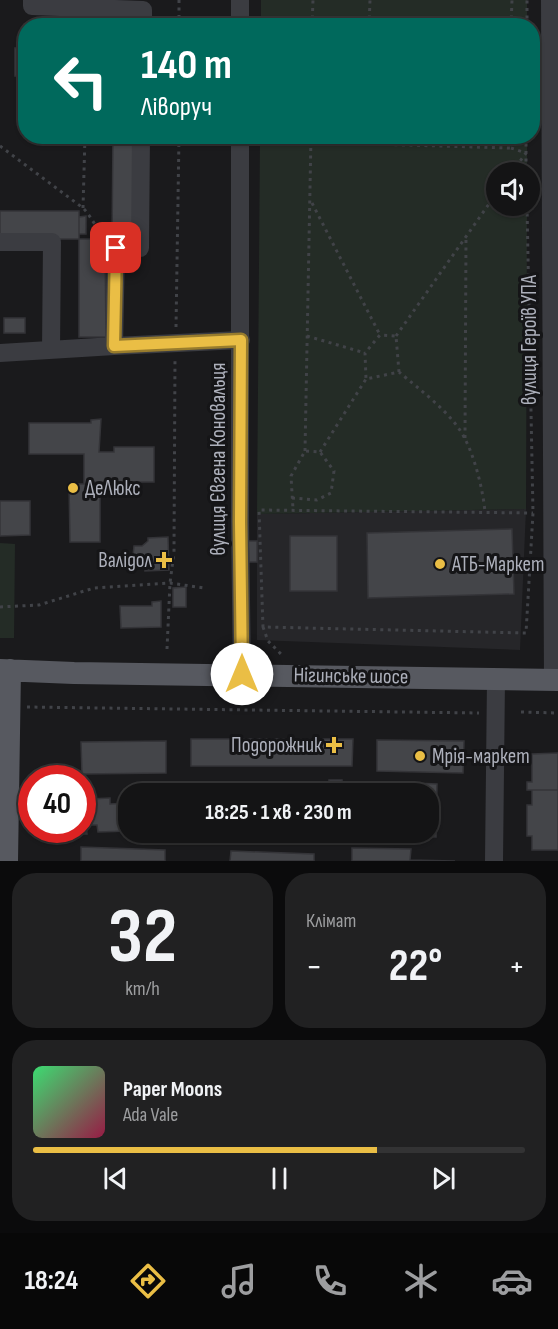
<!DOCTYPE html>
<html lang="uk">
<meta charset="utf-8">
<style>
:root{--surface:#141415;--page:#212122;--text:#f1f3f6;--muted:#9d9ea0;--line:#333334;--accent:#eabe45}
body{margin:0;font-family:"Sofia Sans Condensed",sans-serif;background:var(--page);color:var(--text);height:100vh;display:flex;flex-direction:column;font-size:22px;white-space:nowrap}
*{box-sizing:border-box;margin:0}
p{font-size:20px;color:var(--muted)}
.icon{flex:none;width:33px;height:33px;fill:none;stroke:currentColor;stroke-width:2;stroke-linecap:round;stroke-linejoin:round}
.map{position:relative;height:861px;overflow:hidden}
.side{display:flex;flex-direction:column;gap:12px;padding:12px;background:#0b0b0c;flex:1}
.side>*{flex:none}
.banner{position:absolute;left:18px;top:18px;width:522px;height:126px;border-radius:24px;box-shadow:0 2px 4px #0004,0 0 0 2px var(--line);background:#00695c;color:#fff;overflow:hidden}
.controls{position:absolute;left:486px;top:162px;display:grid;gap:12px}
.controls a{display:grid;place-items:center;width:54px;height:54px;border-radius:50%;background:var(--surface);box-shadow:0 2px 4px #0004,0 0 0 2px var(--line);font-size:30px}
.speed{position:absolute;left:18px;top:765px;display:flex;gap:12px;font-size:30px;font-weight:700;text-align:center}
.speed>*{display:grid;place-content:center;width:78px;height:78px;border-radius:50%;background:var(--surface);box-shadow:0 2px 4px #0004,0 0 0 2px var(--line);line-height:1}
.speed .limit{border:9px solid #d22;background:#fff;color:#111}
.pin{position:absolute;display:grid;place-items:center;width:51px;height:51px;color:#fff;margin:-26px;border-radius:12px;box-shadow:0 3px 9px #0006}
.me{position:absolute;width:66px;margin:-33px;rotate:0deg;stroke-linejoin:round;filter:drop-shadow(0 0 4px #0008)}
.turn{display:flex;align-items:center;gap:21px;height:126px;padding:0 24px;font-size:27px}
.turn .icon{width:78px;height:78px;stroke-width:2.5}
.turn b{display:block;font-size:42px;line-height:51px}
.big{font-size:45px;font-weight:700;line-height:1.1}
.side .card{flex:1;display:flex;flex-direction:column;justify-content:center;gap:9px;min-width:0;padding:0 21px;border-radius:24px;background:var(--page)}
.side .dial{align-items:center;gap:0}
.dial b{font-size:78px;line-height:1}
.song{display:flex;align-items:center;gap:18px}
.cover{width:72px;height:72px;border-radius:9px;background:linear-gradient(135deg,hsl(140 70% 55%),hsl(340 70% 35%))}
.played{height:6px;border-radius:3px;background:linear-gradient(90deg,var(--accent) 70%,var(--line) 70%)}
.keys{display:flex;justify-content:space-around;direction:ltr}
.heat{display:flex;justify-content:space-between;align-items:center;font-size:33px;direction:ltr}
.side .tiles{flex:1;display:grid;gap:12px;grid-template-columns:1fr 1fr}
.card:last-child{grid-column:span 2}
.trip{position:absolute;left:118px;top:783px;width:321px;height:60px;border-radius:24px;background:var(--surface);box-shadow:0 2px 4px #0004,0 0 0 2px var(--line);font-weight:700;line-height:60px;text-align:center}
.menu{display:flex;height:96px;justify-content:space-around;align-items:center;background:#080808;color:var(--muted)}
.menu .icon{width:42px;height:42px}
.menu .active{color:var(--accent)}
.menu b{font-size:27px;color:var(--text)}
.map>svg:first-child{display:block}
.built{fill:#262629}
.green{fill:#242c26}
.building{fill:#444549;stroke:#343438;stroke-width:1.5}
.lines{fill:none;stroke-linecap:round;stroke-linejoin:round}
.path{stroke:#414348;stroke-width:3;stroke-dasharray:3 4.5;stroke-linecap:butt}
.minor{stroke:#3b3c41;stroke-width:18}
.major{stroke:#575960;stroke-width:22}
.route-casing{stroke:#987c2d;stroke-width:15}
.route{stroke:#eabe45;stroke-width:10}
.poi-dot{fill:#eabe45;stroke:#151517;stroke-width:2}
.labels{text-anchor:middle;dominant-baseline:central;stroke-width:6;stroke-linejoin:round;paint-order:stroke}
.street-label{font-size:21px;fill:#adb0bb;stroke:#151517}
.poi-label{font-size:21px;fill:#adb0bb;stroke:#151517;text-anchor:start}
</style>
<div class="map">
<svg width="558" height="861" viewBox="0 0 558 861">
<rect width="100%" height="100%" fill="#1a1a1c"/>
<path class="built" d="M526,509L520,650L257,640V514Z"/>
<path class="green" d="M261,0H527V25H261Z
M260,137H527V172H496V206H527L526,509L257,514Z
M0,543L15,544L14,638H0Z"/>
<path class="building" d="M15,48H26V76H15Z
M113,136H138L137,240H112Z
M0,211H79V239H0Z
M86,216V234H79V217Z
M79,239H105L106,337H79Z
M4,318H25V333H4Z
M101,419L99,452H114V447H154V482H94V484H84V454H29V423H91V420Z
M69,484H100V542H70Z
M0,501H30V535L0,536Z
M512,529L514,594L368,598L367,533Z
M290,536H337V591H290Z
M168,537L169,570L145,571V565L132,566L134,546H142L148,541V538Z
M248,541H257V562H249Z
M186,587V607H173V588Z
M161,601V627L121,628L120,606H152V602Z
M191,739H353L352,766H191Z
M377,740L464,741L463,773L377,771Z
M166,741V773L82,774L81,742Z
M558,753V790H527V782H532V754Z
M329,780H342V786H329Z
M412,783L437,784L436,837L411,836V832H429V794H411Z
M532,790H558V850H532V836H527V805H532Z
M82,798L83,804H90L89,799L110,798V804L128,803L129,800V831L98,832L97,825H86L87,834H78V830H82Z
M81,847L165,850V861H81Z
M352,848L411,849L410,860L455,861H352Z
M231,851L314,854V861H230Z"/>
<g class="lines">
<path class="path" d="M179,0V26
M312,26L313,0
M369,26L370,0
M511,26L512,0
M527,26V0
M313,136L336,143L510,148V136
M526,136V172
M365,143L366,136
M0,146L83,208C92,217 95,228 105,236
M511,148L526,153L512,172
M312,203L380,335
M527,206L533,513L526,633L263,627L259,510L533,513
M83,208L85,136
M176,327L179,136
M307,336L365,353
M396,336L496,194
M399,372L396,336L380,335L365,353L366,379L399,372C419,389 454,415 465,439C475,458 483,490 485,512
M465,438L466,236
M305,451L311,136
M320,452L366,379
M292,498L317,500L331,493L334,471L320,452L305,451L291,476L293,509
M0,607L39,605L94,588L170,583L204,588
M263,627L268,641L284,657
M167,649L170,583L174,552L175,358
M27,707L479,713
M521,712L558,713"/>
<path class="minor" d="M32,0V6L143,10V26
M240,0V26
M550,0L553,680
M141,136L140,248H116L114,346L241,340
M240,136V522L242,674
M0,242H52L51,350
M0,353L114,346
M494,861L496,679"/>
<path class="major" d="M0,670L74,673L558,680
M7,861L10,670"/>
</g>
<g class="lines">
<defs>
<path id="route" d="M116,248L114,346L241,340L240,522L242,674"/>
</defs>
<use href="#route" class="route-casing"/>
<use href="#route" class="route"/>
</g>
<g class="poi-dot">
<circle cx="73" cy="488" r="6"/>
<path d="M161 551h6v6h6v6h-6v6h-6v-6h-6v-6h6z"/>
<circle cx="440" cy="564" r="6"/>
<path d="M331 736h6v6h6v6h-6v6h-6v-6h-6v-6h6z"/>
<circle cx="420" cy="756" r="6"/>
</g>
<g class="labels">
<g class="street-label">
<text transform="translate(529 340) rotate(-90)">вулиця Героїв УПА</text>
<text transform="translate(218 459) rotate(-90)">вулиця Євгена Коновальця</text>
<text transform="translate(351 676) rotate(1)">Нігинське шосе</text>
</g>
<g class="poi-label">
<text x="85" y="488">ДеЛюкс</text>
<text x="152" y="560" text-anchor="end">Валідол</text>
<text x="452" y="564">АТБ-Маркет</text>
<text x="322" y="745" text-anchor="end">Подорожник</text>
<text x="432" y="756">Мрія-маркет</text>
</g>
</g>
</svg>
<div class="controls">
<a><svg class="icon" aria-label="sound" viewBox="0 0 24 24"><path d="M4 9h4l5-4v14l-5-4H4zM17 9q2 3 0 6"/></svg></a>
</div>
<div class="speed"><div class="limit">40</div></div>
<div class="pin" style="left:116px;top:248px;background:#d93025"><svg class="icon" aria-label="arrive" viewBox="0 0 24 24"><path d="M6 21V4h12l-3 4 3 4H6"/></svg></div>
<svg class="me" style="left:242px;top:674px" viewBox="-20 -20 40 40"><circle r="19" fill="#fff"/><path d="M0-13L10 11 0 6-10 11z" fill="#eabe45"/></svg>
<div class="trip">18:25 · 1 хв · 230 m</div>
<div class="banner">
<div class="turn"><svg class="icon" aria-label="left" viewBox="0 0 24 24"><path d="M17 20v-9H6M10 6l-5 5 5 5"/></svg><div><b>140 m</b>Ліворуч</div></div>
</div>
</div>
<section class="side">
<div class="tiles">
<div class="card dial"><b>32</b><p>km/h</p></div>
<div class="card"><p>Клімат</p>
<div class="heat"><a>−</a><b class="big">22°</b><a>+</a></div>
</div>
<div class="card">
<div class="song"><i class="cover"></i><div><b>Paper Moons</b><p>Ada Vale</p></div></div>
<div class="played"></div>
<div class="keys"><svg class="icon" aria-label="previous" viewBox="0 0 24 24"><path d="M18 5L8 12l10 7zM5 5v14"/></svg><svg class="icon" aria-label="pause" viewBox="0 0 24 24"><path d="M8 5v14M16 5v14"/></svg><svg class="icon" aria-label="next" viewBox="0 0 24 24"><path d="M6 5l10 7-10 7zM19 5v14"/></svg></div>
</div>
</div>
</section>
<nav class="menu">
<b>18:24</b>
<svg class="icon active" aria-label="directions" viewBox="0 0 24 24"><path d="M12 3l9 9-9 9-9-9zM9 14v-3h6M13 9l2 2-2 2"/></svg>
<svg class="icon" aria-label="music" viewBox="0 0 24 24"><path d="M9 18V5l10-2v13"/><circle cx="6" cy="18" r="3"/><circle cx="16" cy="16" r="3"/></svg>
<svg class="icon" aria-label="phone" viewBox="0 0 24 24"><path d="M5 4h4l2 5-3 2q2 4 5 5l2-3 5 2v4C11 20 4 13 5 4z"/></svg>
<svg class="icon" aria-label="climate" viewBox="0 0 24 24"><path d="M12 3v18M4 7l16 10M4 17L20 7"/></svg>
<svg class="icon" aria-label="car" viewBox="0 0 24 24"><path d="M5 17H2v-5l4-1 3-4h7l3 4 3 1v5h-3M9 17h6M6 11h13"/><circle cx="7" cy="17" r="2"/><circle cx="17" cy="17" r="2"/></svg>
</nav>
